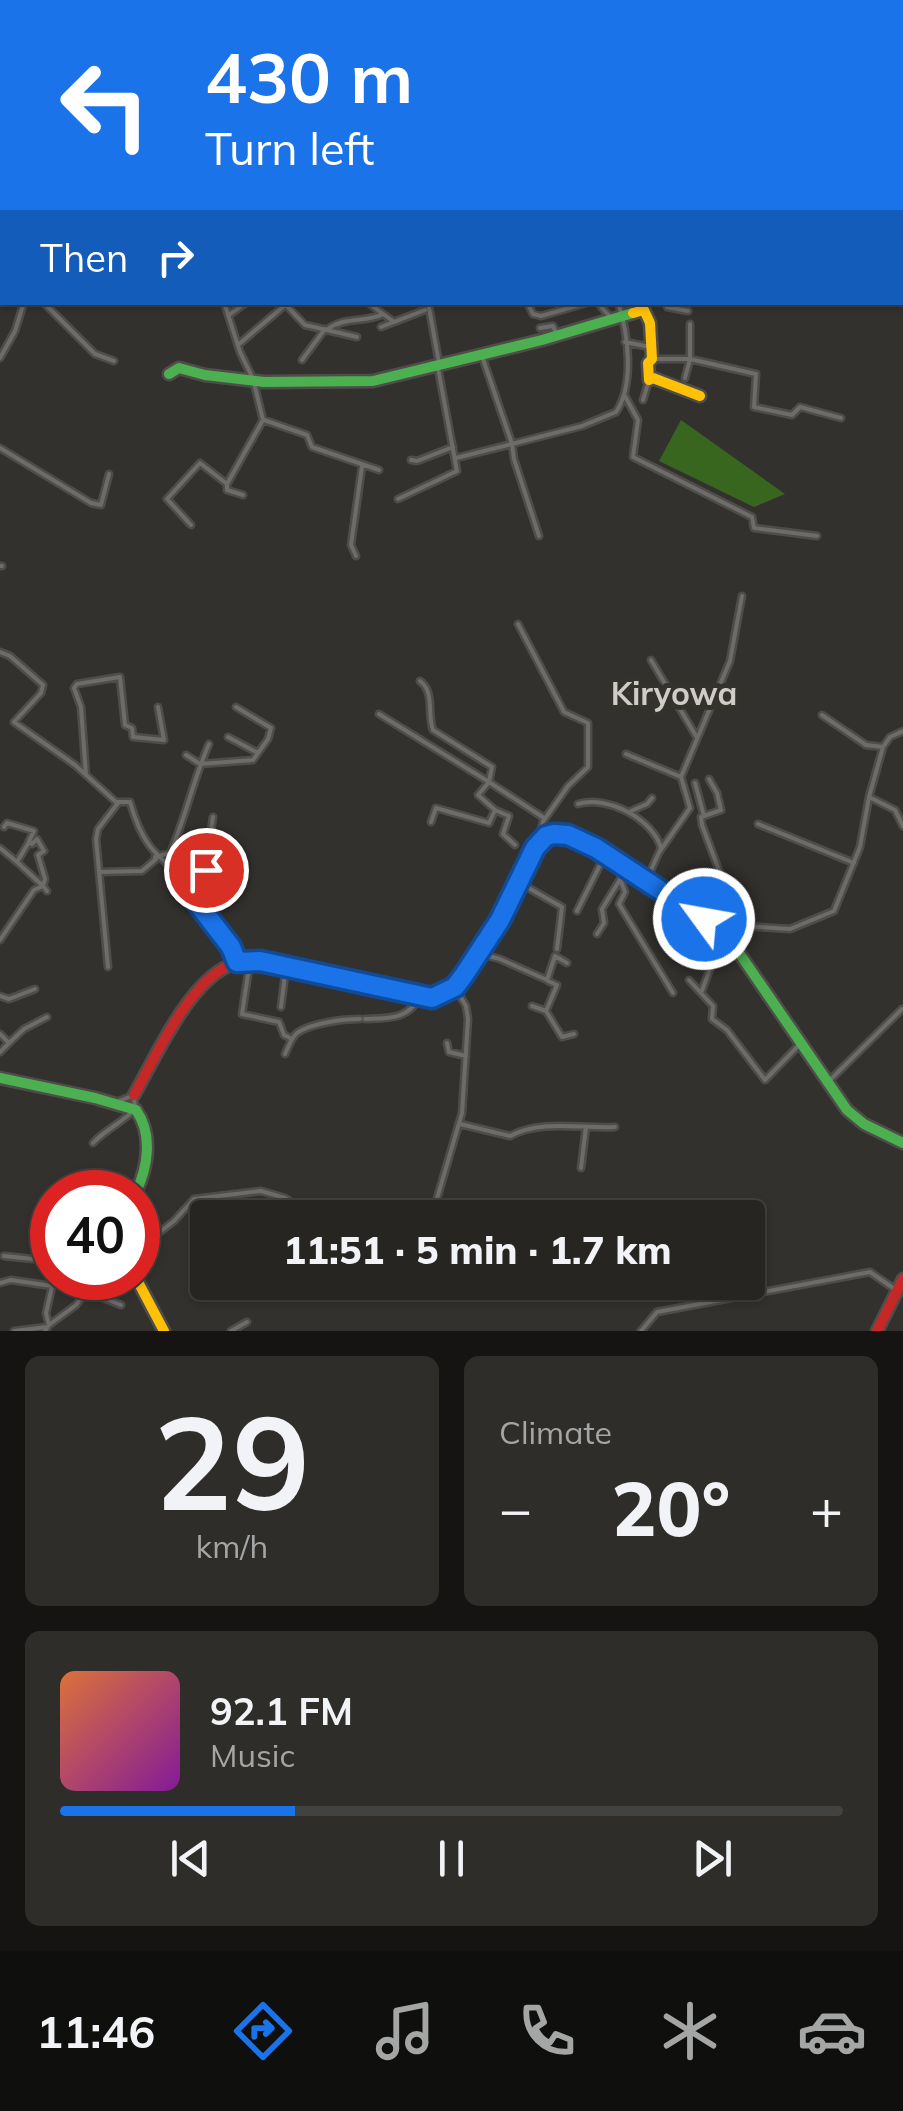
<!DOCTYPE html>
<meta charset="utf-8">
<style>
:root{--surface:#262522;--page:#2e2d2a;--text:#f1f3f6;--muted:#a4a5a5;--line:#424240;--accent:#1a73e8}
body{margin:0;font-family:Mulish,sans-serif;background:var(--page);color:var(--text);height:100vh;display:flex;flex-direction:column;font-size:38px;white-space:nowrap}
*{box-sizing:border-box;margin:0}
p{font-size:32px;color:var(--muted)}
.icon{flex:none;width:55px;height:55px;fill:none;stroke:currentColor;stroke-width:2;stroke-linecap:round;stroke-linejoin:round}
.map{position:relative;height:1331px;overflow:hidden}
.sheet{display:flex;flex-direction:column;gap:25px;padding:25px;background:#151413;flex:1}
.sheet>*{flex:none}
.banner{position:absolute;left:0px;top:0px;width:905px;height:305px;box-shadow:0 2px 8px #0004,0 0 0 2px var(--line);background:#1a73e8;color:#fff;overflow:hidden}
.speed{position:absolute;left:30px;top:1170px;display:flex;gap:20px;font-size:50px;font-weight:700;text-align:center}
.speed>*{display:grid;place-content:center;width:130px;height:130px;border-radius:50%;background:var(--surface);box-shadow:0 2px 8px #0004,0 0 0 2px var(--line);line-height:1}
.speed .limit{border:15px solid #d22;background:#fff;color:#111}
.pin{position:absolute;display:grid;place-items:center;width:85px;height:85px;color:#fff;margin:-42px;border:5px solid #fff;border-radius:50%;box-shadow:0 2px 10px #0007}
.me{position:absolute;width:110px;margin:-55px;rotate:302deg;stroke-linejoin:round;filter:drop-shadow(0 0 8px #0008)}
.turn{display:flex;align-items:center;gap:35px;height:210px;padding:0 40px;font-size:45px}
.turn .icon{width:130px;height:130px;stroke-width:2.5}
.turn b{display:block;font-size:70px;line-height:85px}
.then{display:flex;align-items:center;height:95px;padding:0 40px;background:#0003;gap:20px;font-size:38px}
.big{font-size:75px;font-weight:800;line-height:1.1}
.sheet .card{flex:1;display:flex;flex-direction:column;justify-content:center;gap:15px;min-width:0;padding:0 35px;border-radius:15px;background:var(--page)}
.sheet .dial{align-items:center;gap:0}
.dial b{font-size:130px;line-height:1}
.song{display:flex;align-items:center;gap:30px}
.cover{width:120px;height:120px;border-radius:15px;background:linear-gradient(135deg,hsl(20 70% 55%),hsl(290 70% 35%))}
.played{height:10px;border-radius:5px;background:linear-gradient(90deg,var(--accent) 30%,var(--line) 30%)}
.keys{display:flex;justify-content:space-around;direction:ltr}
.heat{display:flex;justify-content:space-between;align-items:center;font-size:55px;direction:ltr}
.sheet .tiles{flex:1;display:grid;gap:25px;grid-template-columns:1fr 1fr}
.card:last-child{grid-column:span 2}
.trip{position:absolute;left:190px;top:1200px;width:575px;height:100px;border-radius:10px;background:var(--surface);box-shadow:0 2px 8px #0004,0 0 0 2px var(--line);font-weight:800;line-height:100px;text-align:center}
.menu{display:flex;height:160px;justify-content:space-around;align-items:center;background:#0f0f0e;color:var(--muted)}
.menu .icon{width:70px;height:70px}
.menu .current{color:var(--accent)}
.menu b{font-size:45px;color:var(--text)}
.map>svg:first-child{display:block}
.forest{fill:#39661f}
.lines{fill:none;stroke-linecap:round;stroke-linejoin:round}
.street-casing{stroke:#4e4d49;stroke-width:9}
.fast-casing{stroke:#4e4d49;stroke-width:15}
.slow-casing{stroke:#4e4d49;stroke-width:15}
.jam-casing{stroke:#4e4d49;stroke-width:15}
.street{stroke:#6d6c6a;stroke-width:4}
.fast{stroke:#4caf50;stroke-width:10}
.slow{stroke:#ffc107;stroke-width:10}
.jam{stroke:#c62828;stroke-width:10}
.route-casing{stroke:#114b97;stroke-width:25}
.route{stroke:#1a73e8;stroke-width:18}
.labels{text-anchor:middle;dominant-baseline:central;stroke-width:10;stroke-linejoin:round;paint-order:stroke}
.quarter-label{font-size:32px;font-weight:bold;fill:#cfccc5;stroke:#34322c}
</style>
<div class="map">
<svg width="903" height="1331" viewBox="0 0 903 1331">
<rect width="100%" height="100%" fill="#32312e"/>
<path class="forest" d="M681,420L785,494L754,507L659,461Z"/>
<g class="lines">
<defs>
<path id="street" d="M23,0V2
M265,0L268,2
M366,0L369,2
M448,0L449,2
M526,0L528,2
M561,0L562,2
M707,0L710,2
M886,0L890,2
M123,2L124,0
M293,2L294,0
M321,2L322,0
M466,2L468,0
M728,2L730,0
M812,2L813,0
M832,2V0
M844,2V0
M868,2L869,0
M902,4H903
M0,53L2,60
M0,99L2,95
M0,154L2,156
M0,284H2
M43,302L95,354L114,361
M224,302L240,352L253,379L263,420L227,484
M283,302L305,325L357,337
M367,302L394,322
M428,302L439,363
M527,302L533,314L541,316L590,302
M597,302L611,318
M667,307L688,311
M229,315L247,302
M381,327L425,310
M540,328L553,326L557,335
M328,329C345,316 366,323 383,314
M625,342L650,347
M238,345L284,306
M0,358L15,331L24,302
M652,359H690L756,374L754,407L792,415L800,407L841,418
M302,360L325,329
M685,378L690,359V324
M625,396L638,420L633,457L752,517L754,528L817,536
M643,400L649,380
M264,420L307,435L312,447L379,470
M0,448L91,503L101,505L109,474
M456,458L512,444L481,353
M411,460L417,461L453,447
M398,499L457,471L438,368
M191,525L167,499L200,463L227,484V490L243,495
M539,536L514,459L512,444L582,426L616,412C635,384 628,333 618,302
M356,556L351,545L362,466
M0,566H2
M518,624L564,712L588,723V767L568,786L544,820
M0,652L10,656L43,685L41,693L14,722L75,765L116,802H130C145,855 162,857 199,892C201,926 231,932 237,962
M651,660L696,736
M630,690L671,696
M379,714L489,782L492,767L433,730C427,714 435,692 420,681
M822,715L866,745L883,747
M228,737L258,753
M626,754L681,777L690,808L660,851
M186,755L200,764L253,760L268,739L271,728L236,707
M86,775L81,707L74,688L77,684L120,677L125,725L132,728L133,737L164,740L158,707
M681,777L730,661L742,596
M695,783L704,816L701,817L702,825L733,908L701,993
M869,797L895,810L903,826
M578,804C607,795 653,819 661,848L651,870L650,885
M495,810L509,816L503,834L515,845
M631,811L647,804L652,798
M704,816L721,810L717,793L709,779
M431,822L436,808L489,823L495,810L478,795L489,782L544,818L537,845
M758,824L854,863
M4,827L7,823L34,831L29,841L32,844L37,839L44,851L38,855L45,879L43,886
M29,842L17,862L43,886
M0,848L17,862
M155,857L170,853C186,817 193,780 209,744
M627,869L620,879L625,892L619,904L673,993
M101,872L142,871L156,859
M518,882L562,907L557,949
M199,892L205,870L213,817
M577,911L604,857
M597,934L604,923L602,909L619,881
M727,934L744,926L790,929L834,911L860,847L869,797L883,747L890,737L903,731
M0,940L34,890L43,886L47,891
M481,954L500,959L547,980L555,956L567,963
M250,961L242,1014L279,1022L284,1035L292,1039
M108,967L96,839L98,829L118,803
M689,980L713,1006L712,1019L727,1030L765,1080L801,1043
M548,981L557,985L546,1011L532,1006L546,1011L562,1037L574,1034
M0,996L9,999L35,989
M281,1007L286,967
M365,1019C388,1018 407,1020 419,998
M0,1034L9,1043L0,1052
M9,1043L24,1029L47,1017
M447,1043L449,1052L466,1056
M285,1054C289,1046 291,1038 297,1033C311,1023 344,1019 360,1019
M828,1082L902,1009
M460,1124L510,1136C541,1119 581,1129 615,1127
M93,1143C106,1129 122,1123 135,1109L134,1095L117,1102
M581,1168L586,1127
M436,1202L462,1113L468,1019L466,1006L455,987
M138,1249L174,1221L194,1199L261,1191L285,1198L316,1218
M4,1256L52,1261
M0,1283L11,1280L52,1286
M89,1292L121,1305
M49,1325L46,1313L54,1278
M14,1331L47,1327
M45,1331L49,1325L76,1305L97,1278
M231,1331L247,1322
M641,1331L657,1312L870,1272L896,1290"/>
<path id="fast" d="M169,374L179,368L205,375L264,382L373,381L542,340L633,313
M690,909L724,931L847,1110L864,1124L903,1143
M0,1078L95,1098L136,1110C153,1134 148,1167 136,1192"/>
<path id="slow" d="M633,313L644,310L650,323L652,359L648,363L649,380L653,378L700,396
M136,1278L164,1331"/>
<path id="jam" d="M134,1095C155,1058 188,984 228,966C237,962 248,962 259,961L432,999L447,991L478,957L535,848L554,833L579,839L690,909
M877,1331L903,1279"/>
</defs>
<use href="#street" class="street-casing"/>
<use href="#fast" class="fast-casing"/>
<use href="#slow" class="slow-casing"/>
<use href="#jam" class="jam-casing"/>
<use href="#street" class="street"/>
<use href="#fast" class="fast"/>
<use href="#slow" class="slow"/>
<use href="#jam" class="jam"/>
</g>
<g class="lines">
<defs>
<path id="route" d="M206,870L198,904L231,947L237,962L260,961L432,998L455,987L464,975L500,920L535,848L546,836L554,834L568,835L596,848L704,919"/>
</defs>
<use href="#route" class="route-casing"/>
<use href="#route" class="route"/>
</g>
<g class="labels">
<g class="quarter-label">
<text x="674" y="693">Kiryowa</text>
</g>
</g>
</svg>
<div class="speed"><div class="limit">40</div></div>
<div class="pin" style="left:206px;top:870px;background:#d93025"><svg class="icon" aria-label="arrive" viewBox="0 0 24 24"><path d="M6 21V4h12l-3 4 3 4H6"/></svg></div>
<svg class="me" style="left:704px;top:919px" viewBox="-20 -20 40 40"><circle r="17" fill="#1a73e8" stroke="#fff" stroke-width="3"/><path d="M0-11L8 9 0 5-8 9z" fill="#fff"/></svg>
<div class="trip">11:51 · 5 min · 1.7 km</div>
<div class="banner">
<div class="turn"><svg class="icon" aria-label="left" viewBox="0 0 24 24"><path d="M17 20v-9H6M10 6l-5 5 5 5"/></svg><div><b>430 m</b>Turn left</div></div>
<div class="then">Then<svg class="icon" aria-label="right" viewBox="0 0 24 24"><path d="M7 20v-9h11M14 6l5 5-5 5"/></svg></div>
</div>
</div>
<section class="sheet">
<div class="tiles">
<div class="card dial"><b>29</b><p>km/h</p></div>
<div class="card"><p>Climate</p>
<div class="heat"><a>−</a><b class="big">20°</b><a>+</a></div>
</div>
<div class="card">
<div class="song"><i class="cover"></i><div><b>92.1 FM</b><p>Music</p></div></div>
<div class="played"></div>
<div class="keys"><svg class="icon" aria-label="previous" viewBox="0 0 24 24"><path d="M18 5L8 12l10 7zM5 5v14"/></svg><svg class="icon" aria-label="pause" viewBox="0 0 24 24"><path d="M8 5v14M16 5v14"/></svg><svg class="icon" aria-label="next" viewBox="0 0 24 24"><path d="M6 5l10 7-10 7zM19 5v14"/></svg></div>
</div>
</div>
</section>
<nav class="menu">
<b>11:46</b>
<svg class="icon current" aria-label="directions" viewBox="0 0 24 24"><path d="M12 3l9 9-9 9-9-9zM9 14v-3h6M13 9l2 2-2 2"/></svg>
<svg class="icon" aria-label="music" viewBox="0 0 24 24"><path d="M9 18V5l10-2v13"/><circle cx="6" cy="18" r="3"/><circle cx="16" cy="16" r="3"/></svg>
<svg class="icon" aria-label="phone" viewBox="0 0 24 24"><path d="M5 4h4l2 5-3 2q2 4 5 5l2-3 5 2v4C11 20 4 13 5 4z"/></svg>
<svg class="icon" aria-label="climate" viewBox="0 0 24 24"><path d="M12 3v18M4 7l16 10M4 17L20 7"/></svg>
<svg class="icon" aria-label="car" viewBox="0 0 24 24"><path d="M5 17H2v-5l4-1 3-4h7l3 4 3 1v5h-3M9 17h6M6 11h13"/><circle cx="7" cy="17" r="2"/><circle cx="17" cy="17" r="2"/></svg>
</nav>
